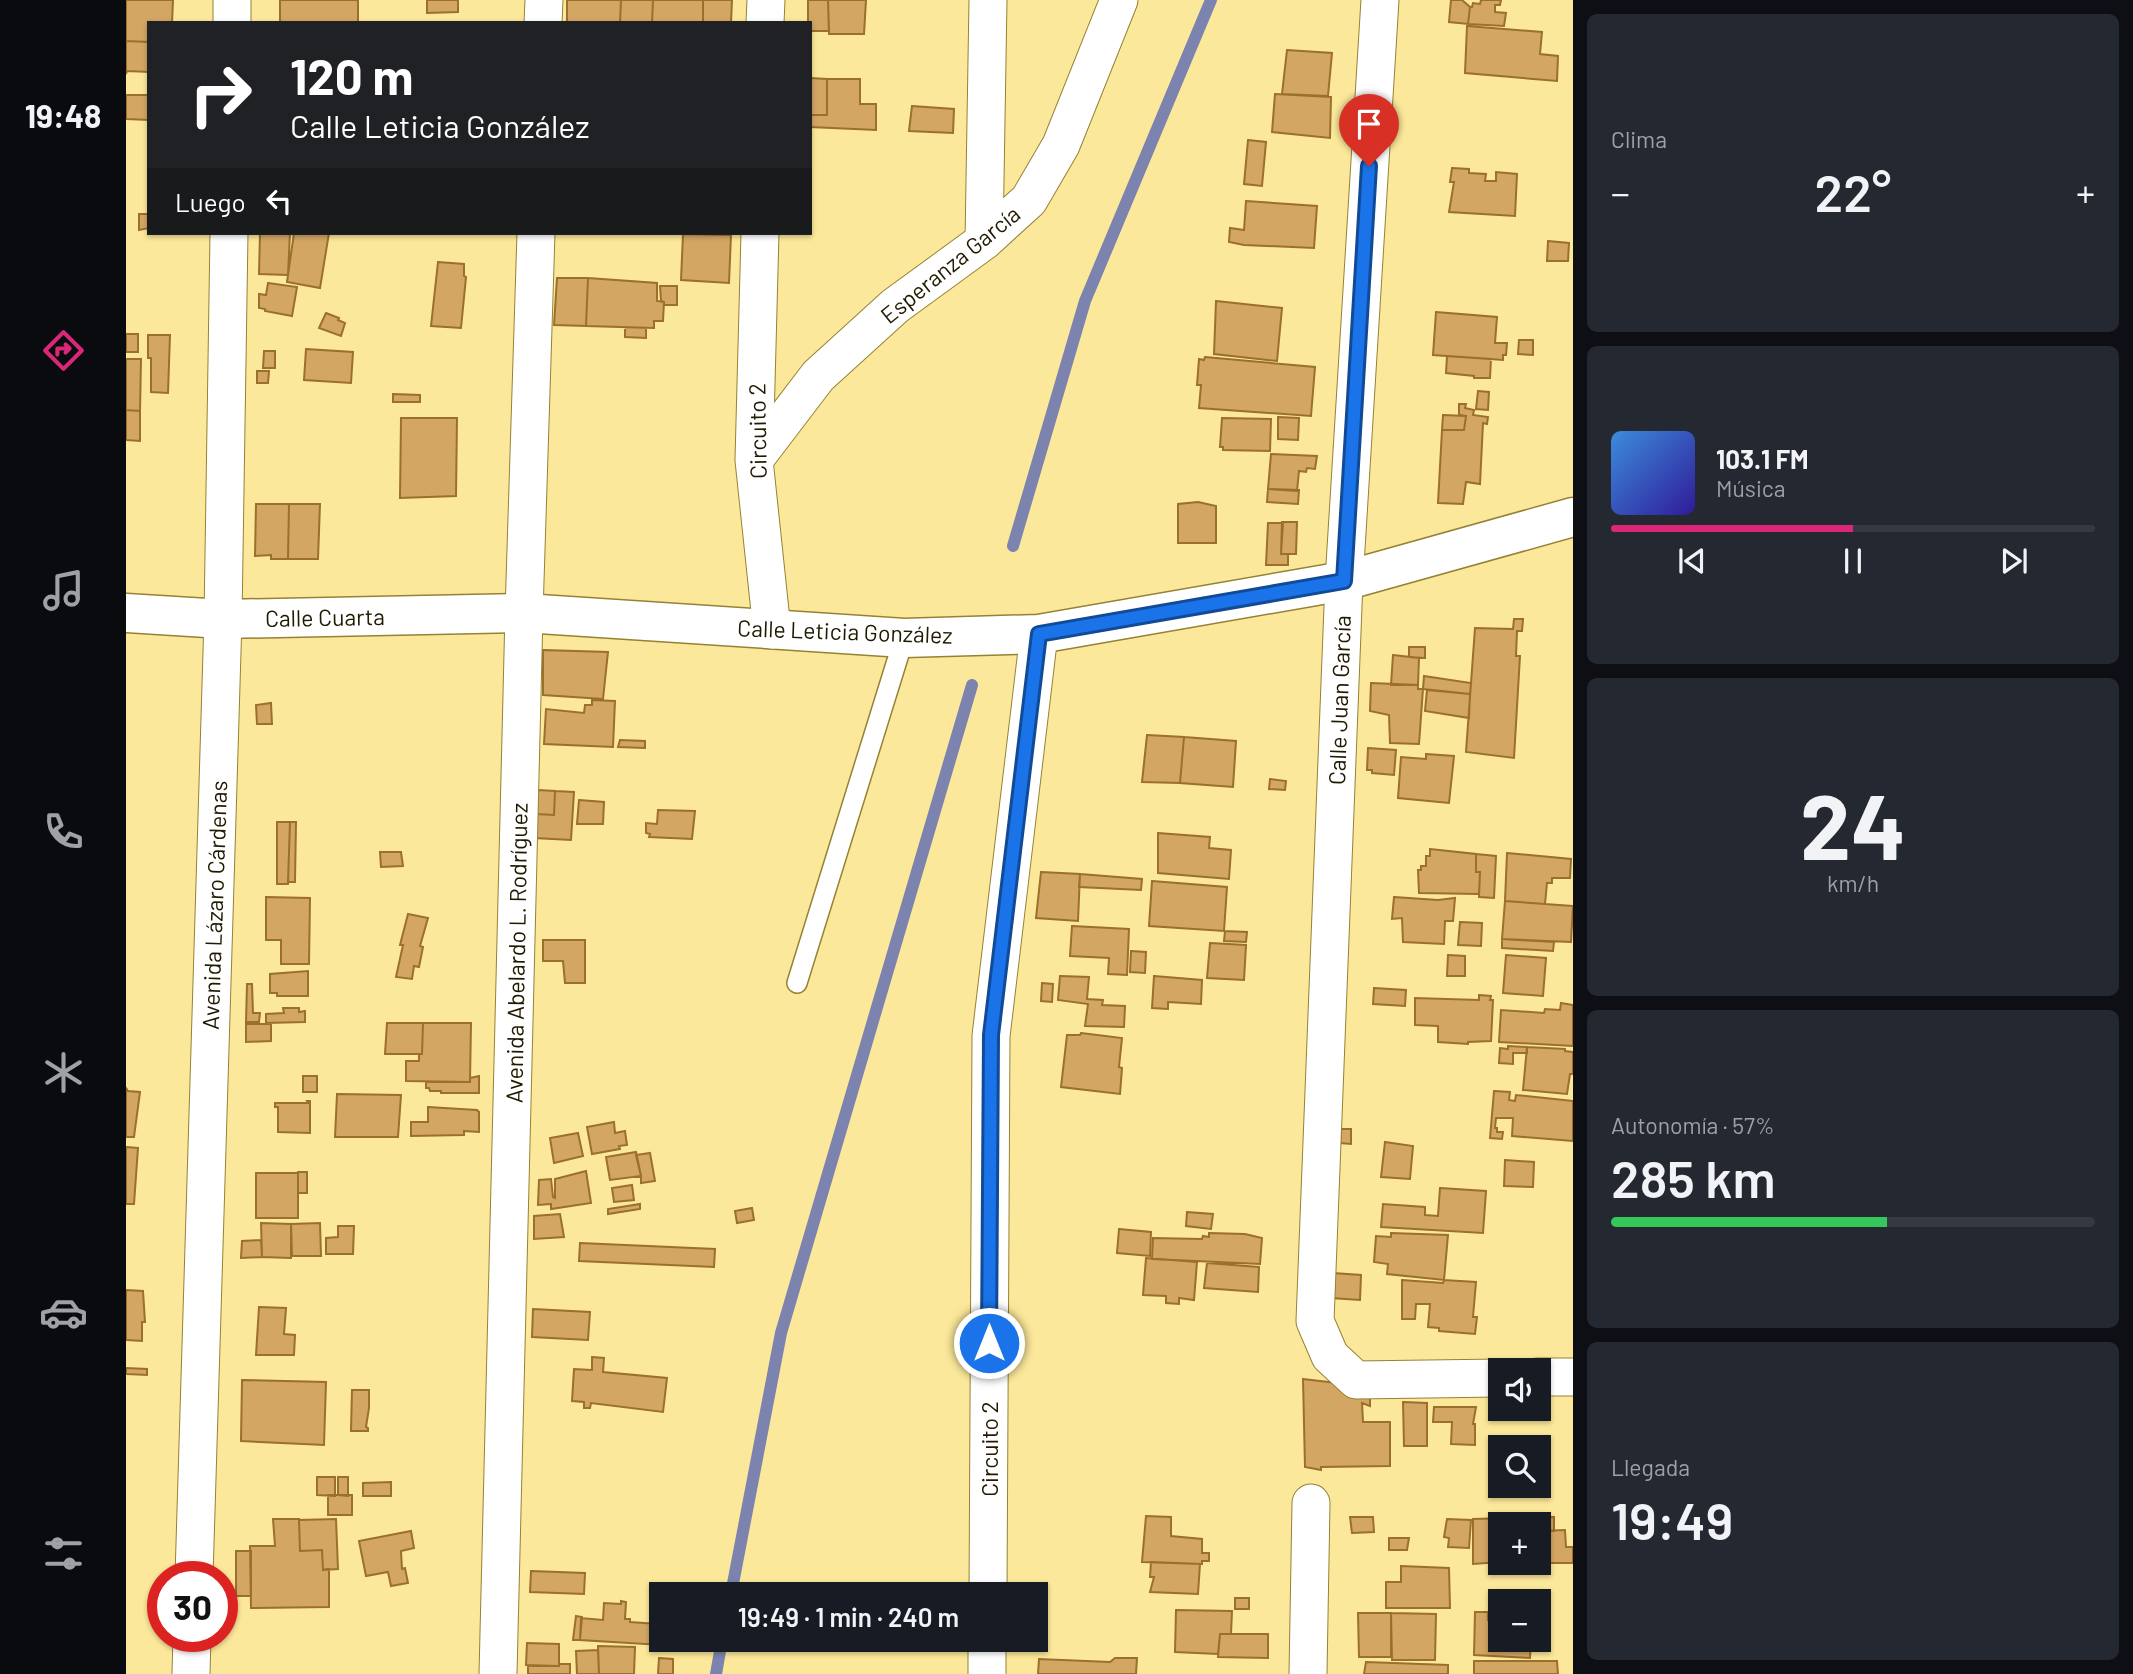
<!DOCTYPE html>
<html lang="es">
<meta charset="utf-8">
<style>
:root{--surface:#171b24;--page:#242831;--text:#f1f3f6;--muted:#9ea1a6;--line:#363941;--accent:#db2777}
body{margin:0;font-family:Barlow,sans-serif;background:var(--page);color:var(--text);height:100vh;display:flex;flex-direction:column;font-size:26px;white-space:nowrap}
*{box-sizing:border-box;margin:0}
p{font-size:23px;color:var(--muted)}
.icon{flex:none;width:38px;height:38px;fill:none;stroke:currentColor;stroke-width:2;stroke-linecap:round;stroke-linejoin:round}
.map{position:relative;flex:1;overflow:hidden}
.side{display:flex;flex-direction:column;gap:14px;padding:14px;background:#0d0f14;width:560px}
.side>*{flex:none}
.top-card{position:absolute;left:21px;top:21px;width:665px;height:214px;border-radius:0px;box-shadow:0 2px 5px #0004;background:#202124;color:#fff;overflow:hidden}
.buttons{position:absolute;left:1362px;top:1358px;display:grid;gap:14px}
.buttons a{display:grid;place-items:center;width:63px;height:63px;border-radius:0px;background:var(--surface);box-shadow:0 2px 5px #0004;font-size:35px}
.speed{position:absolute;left:21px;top:1561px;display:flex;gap:14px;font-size:35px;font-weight:700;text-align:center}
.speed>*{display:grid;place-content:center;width:91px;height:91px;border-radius:50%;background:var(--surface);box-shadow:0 2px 5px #0004;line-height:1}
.speed .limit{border:10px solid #d22;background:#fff;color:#111}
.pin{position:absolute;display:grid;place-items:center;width:60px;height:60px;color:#fff;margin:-72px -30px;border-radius:50% 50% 50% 0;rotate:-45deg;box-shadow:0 0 7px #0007}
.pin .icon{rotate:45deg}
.me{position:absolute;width:77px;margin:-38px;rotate:0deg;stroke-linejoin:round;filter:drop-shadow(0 0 5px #0008)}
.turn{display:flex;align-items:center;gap:24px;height:147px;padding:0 28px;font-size:32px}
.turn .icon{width:91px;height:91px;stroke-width:2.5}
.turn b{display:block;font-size:49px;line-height:60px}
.then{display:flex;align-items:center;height:66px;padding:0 28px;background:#0003;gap:14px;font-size:26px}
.big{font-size:52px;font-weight:600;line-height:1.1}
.side .card{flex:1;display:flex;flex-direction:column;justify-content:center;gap:10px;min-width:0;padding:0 24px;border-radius:10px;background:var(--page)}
.side .dial{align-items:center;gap:0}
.dial b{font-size:91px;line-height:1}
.song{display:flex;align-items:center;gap:21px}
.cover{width:84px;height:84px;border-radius:10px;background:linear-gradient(135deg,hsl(210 70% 55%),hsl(250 70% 35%))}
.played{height:7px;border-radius:4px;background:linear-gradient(90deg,var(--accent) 50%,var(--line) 50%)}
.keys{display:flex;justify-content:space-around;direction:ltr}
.heat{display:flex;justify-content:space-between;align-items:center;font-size:38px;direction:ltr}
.charge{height:10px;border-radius:5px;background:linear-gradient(90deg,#34c759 57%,var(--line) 0)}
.trip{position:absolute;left:523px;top:1582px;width:399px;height:70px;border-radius:0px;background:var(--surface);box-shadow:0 2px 5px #0004;font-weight:600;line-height:70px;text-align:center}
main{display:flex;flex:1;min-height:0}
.menu{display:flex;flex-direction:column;width:126px;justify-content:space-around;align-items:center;background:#090b0e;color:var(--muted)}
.menu .icon{width:49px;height:49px}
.menu .selected{color:var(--accent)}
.menu b{font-size:32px;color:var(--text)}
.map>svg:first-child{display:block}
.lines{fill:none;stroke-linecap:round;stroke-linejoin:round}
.stream{stroke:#7b83ae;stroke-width:12}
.building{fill:#d4a664;stroke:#9b6f2c;stroke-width:2}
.lane-casing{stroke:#958234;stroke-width:22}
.street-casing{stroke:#958234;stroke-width:39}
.secondary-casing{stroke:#958234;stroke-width:41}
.lane{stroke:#fff;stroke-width:19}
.street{stroke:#fff;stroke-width:37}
.secondary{stroke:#fff;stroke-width:38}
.route-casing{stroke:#114b97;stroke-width:18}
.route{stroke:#1a73e8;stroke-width:12}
.labels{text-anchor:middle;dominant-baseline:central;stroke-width:5;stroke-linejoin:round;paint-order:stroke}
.street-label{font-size:23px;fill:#211900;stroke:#fff}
</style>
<main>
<nav class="menu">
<b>19:48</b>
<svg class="icon selected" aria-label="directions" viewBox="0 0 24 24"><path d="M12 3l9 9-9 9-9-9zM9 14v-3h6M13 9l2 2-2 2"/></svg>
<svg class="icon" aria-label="music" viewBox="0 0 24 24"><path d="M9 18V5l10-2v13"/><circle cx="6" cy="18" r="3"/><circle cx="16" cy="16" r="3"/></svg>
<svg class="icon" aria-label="phone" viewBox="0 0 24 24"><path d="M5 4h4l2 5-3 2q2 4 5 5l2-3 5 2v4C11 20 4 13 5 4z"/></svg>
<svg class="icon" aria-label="climate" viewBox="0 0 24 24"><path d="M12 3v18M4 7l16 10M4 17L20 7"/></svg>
<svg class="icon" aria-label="car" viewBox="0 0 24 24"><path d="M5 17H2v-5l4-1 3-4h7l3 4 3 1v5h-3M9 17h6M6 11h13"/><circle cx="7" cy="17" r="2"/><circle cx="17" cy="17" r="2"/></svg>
<svg class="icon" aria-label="filters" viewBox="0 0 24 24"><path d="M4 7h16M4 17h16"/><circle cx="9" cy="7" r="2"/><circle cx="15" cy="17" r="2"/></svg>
</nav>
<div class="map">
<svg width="1447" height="1674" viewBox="0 0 1447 1674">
<rect width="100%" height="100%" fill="#fce89a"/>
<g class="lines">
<path class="stream" d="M887,546L959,301L1085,0
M605,1594L655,1333L846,685
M590,1674L596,1640"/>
</g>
<path class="building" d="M0,0H47L46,23H23V42L0,41Z
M154,0H232V23H154Z
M301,0H332V12L301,13Z
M441,0H495L494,23H441Z
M495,0H527L526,23H494Z
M527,0H577V23H526Z
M577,0H606L605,23H577Z
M682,0H702L703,31H684V23H682Z
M702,0H740L738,34H703Z
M1325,0H1336L1344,7L1342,24L1323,22Z
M1355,0H1375L1374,5H1369V12L1380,13L1378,26L1342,24L1344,7H1346L1347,3L1354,4Z
M1341,26L1416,32L1414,54L1432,56L1431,81L1339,73Z
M0,41L23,42V72L1,71L0,74Z
M1161,50L1206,53L1202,96L1156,94Z
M684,78L701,79V115H684Z
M701,79H734V104H750V130L684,127V115H701Z
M1149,94L1205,97L1204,138L1146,132Z
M0,95H23V120L0,119Z
M786,106L828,109L827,133L783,131Z
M1122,140L1140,142L1136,186L1118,184Z
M1326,168L1343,169V173L1360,174L1359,181H1370V172L1391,174L1389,216L1323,212L1328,182H1324Z
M1120,201L1191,206L1188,248L1118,245L1103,242L1104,228L1118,230Z
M13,214H23V228L13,230Z
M134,233H164L162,275L133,274Z
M168,233H203L194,288L161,282Z
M557,234L605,235L603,283L555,280Z
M1422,241L1443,243L1442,261H1421Z
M312,262L338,264V276L340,277L335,328L305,326Z
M431,278H462L460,326L428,325Z
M462,278L531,283V301L538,302L537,321H528V328L460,326Z
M142,283L171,287L166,316L139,311V309L133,308V294L140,295Z
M534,286H551V305H538V302L535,301Z
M1090,301L1156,308L1151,361L1088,354Z
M1310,312L1371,317L1369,343H1381L1380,355H1377V360L1307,355Z
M200,313L213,318L212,320L219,323L215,336L193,328Z
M499,328H520V338L499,337Z
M0,334H12V352H0Z
M22,335H44L42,393L25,392V358H22Z
M1393,340H1407V355L1392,354Z
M180,349L227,352L225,383L178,380Z
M138,351H149V368H137Z
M1321,356L1365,359L1364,378H1348V376L1320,373Z
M1079,357L1189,367L1185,416L1073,408L1075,385H1071L1073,359L1078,360Z
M0,359H15L14,411L0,410V427Z
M131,371H143L142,383H131Z
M1352,391L1363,392L1362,410L1350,409Z
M267,394L294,395V402H267Z
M1333,404H1340L1339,408L1348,410L1347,415L1362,417L1361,424L1357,423L1354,484L1340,482L1337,504L1312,503L1316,430H1338L1340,416L1333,415Z
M0,410L14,411V441L0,440Z
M1317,415L1340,416L1338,430H1316Z
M1152,417L1173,418L1172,440L1152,439Z
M275,418H331L330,496L274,498Z
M1096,418L1145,419L1144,451L1097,450V447H1094Z
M1145,454L1191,456L1189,469L1181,468L1180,472L1173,471L1171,491L1142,489Z
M1142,489L1173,490L1172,504L1141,502Z
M1072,502L1090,506V543H1052V504Z
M130,504H163L162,559H145V555L129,556Z
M163,504H194L192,559H162Z
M1156,522H1171L1170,554H1155Z
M1142,523H1157L1155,554H1162V565H1140Z
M1388,619H1397L1396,631H1391L1390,656H1394L1388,758L1340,752L1349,628L1387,629Z
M1283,647H1299V658L1283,657Z
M417,650L482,652L477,699L417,695Z
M1267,655L1293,658L1292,685H1265Z
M1298,676L1345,683L1344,694L1297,689Z
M1245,683L1292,685V689H1297L1293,744L1264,743L1263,715L1244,711Z
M1301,690L1344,694L1343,718L1299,711Z
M466,700L489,701L487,747L418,744L420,709L458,713L459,705H466Z
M145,703L146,724H131L130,705Z
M1021,735L1058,737L1054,783L1016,782Z
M1058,737L1110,741L1107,787L1054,783Z
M494,740L519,741V748L492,747Z
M1242,748L1270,750L1268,775L1246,773V770H1241Z
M1300,754L1328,756L1323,803L1272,798L1275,757L1300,759Z
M1144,779L1160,781L1159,790L1143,789Z
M412,790L429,791L428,815L410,814Z
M429,791L448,792L445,840L408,838L410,814L428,815Z
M453,800L478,802L477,824H451Z
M532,810L569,811L566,839L523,837L524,834L520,833V823L531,824Z
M151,822H164L162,884H151Z
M164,822H170L169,882H162Z
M1032,833L1084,837L1083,848L1105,850L1103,879L1032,873Z
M1304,849L1350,854V872H1354L1353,894L1293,893L1292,870H1295V866H1300V856H1304Z
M254,852H275L277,866L255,867Z
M1381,853L1445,859L1444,878H1426V883H1421L1419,904L1379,901Z
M1350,854L1370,856L1368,898L1353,897L1354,872H1350Z
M915,872L954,874L952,921L910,918Z
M954,874L1016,879L1015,890L953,887Z
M1026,881L1101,887L1098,931L1023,926Z
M140,897L184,898L183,964H155V940H140Z
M1268,897L1312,900L1329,898L1327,921H1319L1318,944L1277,942L1276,918L1266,919Z
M1379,901L1447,906L1445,942L1376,939Z
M282,914L302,918L294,946L297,947L293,967L288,966L286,979L270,977L277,945H274Z
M1334,922L1356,923L1355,946L1332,945Z
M946,926L1003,929L1001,975L982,974L983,958L944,956Z
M1099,931L1121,932L1120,942L1098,941Z
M1376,939L1428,942L1427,951L1376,948Z
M417,940H459V983H439L437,961H417Z
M1084,943L1120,945L1118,980L1081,978Z
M1005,951L1020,952L1019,973L1004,972Z
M1322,955L1339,956V976H1321Z
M1380,955L1420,958L1417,996L1377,993Z
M182,971V996H151V993H144V974Z
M934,976L963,977L961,999L977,1000L976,1005L999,1006L998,1027L959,1026L962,1004L932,1000Z
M1028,976L1076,980L1075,1004L1042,1002V1009L1026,1008Z
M916,983L927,984L926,1002L915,1001Z
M121,984H126L127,1013H134L133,1022H120Z
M1248,988L1280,990L1279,1006L1247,1004Z
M1353,995L1365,996L1364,1000H1367L1365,1041L1342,1042V1044L1312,1042V1026L1289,1025V998L1353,1000Z
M1435,1003L1447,1005V1046L1373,1042L1375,1010L1418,1013L1419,1009L1434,1010Z
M157,1008H173V1012L179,1011V1022L140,1023V1014L158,1013Z
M261,1023H297L296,1054H259Z
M297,1023H345L344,1082L280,1081V1061H293V1054H296Z
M120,1024H145V1041L120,1042Z
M955,1033L996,1038L993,1067L996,1068L994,1094L935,1087L941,1035H954Z
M1382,1046L1401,1047V1053H1387V1064L1373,1063L1374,1048L1382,1049Z
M1401,1047L1439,1049V1051L1447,1052V1074H1444L1441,1094L1397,1090Z
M177,1076H191V1092H177Z
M353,1076V1093H315V1091H304L303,1088H300V1082H344V1078Z
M0,1088L2,1091L14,1092L8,1137H0Z
M1368,1091L1384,1092L1383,1100L1389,1101L1390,1095L1447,1101V1141L1386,1136L1387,1118H1370L1369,1128H1371V1132H1377L1376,1139L1364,1138Z
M211,1094L275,1095L272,1137H209Z
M181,1101H184V1133L152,1132V1107H149V1103H182Z
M302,1107L351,1110L353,1112V1132L338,1131V1135L285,1136V1122H302Z
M488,1122L489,1133L499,1131L501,1145L493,1146L494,1149L466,1154L461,1127Z
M1215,1129H1225V1144L1214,1143Z
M452,1133L457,1156L428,1163L424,1138Z
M1259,1142L1287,1146L1284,1179L1255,1177Z
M0,1147L12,1148L8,1204H0Z
M510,1152L515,1176L484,1180L480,1157Z
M524,1153L529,1181L515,1183V1176L510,1155Z
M1379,1160L1408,1162L1407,1187L1378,1186Z
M460,1171L465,1203L425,1209V1204L412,1205L413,1180L425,1179L427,1197L429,1198V1179Z
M172,1172H181V1193H172Z
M130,1173H172V1218H130Z
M506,1185L508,1200L488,1202L486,1188Z
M1314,1188L1360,1191L1357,1233L1255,1227L1257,1204L1299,1207V1215L1312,1216Z
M514,1204V1209L482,1214V1209Z
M626,1208L628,1220L611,1223L609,1211Z
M1061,1212L1087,1214L1085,1229L1060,1226Z
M434,1214L438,1237L408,1239V1216Z
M135,1223L165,1224V1258L136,1257Z
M194,1223L195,1256H166L165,1224Z
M212,1226H228L227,1254H200V1238L212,1237Z
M993,1229L1025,1232L1024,1256L991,1253Z
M1083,1233L1119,1234L1136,1238L1134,1264L1026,1259L1027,1238L1076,1239L1077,1236L1083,1237Z
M1265,1233L1322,1235L1318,1280L1261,1274L1262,1264L1248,1262L1250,1236L1265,1237Z
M135,1240L136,1257L115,1258L116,1241Z
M454,1243L589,1249L588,1267L453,1261Z
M1020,1258L1071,1262L1068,1300L1053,1298V1304L1040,1303V1296L1017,1295Z
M1081,1263L1133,1267L1132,1292L1078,1288Z
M1207,1273L1235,1275L1234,1300L1205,1298Z
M1276,1280L1317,1283L1318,1280L1350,1282L1347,1317H1351L1349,1334L1313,1331V1328L1302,1327L1304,1304H1290L1289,1319H1276Z
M0,1290L17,1291L19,1322H16V1341L0,1340Z
M133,1307L160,1308L158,1334L169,1335L168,1355H130Z
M407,1309L464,1312L462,1340L406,1337Z
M466,1357L478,1358L477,1372L541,1378L537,1412L465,1403L464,1408H458V1402L446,1401L448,1369L466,1370Z
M0,1368L21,1369V1375L0,1374Z
M1177,1379L1236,1386L1244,1398V1406L1236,1403L1237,1422H1264V1466L1195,1467V1470L1179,1467Z
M116,1380L200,1382L198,1445L115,1441Z
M226,1390H243V1408L240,1427L242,1428V1431H225Z
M1277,1402L1301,1403V1446H1278Z
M1308,1407H1350L1347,1424H1349V1445L1325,1444L1326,1422H1307Z
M191,1477H209V1496L191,1495Z
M212,1477H222V1496L212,1495Z
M265,1482V1496H237V1483Z
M202,1495H226V1515H202Z
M1020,1516L1045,1517V1536L1076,1539V1553H1083V1561H1076V1564L1016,1562Z
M1224,1517H1247L1248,1532L1226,1533Z
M1428,1517V1531H1412V1524H1390V1518Z
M1382,1518L1383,1524H1374V1562L1347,1564V1519Z
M147,1519H173L174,1551L196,1550L197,1570L203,1569V1607L125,1608L124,1546H149Z
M210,1519L212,1569L197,1570L196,1550L174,1551L173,1520Z
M1321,1519L1345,1520L1343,1548L1322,1547L1323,1538L1318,1537Z
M1439,1530L1440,1547H1447V1563H1390H1412V1531Z
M285,1531L288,1548L275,1551L276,1569L279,1568L282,1583L265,1586L262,1572L240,1576L233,1541Z
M1263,1538H1283L1281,1550H1263Z
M110,1551H125V1596H110Z
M1025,1562L1074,1564L1072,1594L1024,1592L1028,1577H1024Z
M1275,1566L1323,1568L1324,1608H1260V1582H1275Z
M405,1571L459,1573L458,1594L404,1592Z
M1109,1598H1123V1609H1109Z
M495,1601L500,1602L499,1619H504V1622L532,1624L535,1645L454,1640L455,1618L477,1620L478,1603L495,1604Z
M1050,1610L1106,1611L1105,1634H1094L1092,1654L1049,1652Z
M1349,1612H1362V1620H1374V1640H1405L1404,1658L1348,1655Z
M1232,1613H1265V1657H1233Z
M1265,1613L1310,1614L1309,1660H1266Z
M450,1616L456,1617L454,1640H447Z
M1094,1634H1142V1658L1092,1657Z
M401,1643L433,1644V1666L400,1665Z
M472,1646L509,1647L508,1674H473Z
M472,1650L473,1674H451L450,1651Z
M533,1658L547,1659V1674H532Z
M989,1658H1011L1010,1674H912L913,1659L984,1662Z
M1348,1661H1431L1432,1674H1348Z
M1240,1662L1322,1665V1674H1238Z
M433,1664H444V1674H402V1666H433Z"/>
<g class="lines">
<defs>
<path id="lane" d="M671,983L778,638"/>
<path id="street" d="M1254,0L1218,581L1189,1321L1204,1356L1230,1380L1374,1378
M106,23V0
M417,23L418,0
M639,23L640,0
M634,233L628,460L646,630
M858,241L862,0
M628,460L692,376L769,306L858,241L903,200L935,145L993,0
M1412,1377H1447
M68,1577L97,619L103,233
M862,1594L865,1036L913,634
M65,1674L66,1636
M372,1674L398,613L410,233
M861,1674V1640
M1182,1674L1185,1503"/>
<path id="secondary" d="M0,613L97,619L398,613L778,638L913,634L1218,581L1447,517"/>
</defs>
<use href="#lane" class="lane-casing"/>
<use href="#street" class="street-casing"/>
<use href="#secondary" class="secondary-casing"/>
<use href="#lane" class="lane"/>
<use href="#street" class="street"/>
<use href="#secondary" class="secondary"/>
</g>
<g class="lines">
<defs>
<path id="route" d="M863,1343L865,1035L913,634L1218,581L1243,166"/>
</defs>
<use href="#route" class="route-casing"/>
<use href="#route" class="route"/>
</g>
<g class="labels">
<g class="street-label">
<text transform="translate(824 264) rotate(-39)">Esperanza García</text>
<text transform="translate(631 431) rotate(-91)">Circuito 2</text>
<text transform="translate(199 617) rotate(-1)">Calle Cuarta</text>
<text transform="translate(719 631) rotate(2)">Calle Leticia González</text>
<text transform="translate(1213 700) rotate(-88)">Calle Juan García</text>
<text transform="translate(88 905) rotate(-88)">Avenida Lázaro Cárdenas</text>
<text transform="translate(390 953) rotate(-89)">Avenida Abelardo L. Rodríguez</text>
<text transform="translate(863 1449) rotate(-90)">Circuito 2</text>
</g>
</g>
</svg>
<div class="buttons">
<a><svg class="icon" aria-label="sound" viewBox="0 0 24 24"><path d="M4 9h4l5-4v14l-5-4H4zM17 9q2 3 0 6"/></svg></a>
<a><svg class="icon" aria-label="search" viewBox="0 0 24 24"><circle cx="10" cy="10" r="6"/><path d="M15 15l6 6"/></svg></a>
<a>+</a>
<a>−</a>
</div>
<div class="speed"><div class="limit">30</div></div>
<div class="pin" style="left:1243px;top:166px;background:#d93025"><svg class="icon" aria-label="arrive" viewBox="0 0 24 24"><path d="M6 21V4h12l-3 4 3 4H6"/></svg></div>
<svg class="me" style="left:863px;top:1343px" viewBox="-20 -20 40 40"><circle r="17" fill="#1a73e8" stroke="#fff" stroke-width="3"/><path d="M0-11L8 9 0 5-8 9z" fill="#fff"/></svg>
<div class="trip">19:49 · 1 min · 240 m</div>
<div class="top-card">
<div class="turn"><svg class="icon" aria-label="right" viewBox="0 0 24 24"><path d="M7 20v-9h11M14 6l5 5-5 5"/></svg><div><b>120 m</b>Calle Leticia González</div></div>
<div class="then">Luego<svg class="icon" aria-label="left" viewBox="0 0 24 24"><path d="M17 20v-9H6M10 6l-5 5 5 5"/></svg></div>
</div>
</div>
<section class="side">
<div class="card"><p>Clima</p>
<div class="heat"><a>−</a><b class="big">22°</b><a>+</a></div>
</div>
<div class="card">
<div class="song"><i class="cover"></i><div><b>103.1 FM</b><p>Música</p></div></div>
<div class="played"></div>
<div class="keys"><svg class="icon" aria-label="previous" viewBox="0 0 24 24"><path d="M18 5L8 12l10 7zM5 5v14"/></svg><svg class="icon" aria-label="pause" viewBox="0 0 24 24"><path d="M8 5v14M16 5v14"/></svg><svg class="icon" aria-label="next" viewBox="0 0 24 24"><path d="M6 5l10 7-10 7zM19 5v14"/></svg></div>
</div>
<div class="card dial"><b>24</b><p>km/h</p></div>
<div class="card"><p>Autonomía · 57%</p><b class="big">285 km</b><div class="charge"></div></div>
<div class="card"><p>Llegada</p><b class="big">19:49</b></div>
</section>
</main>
